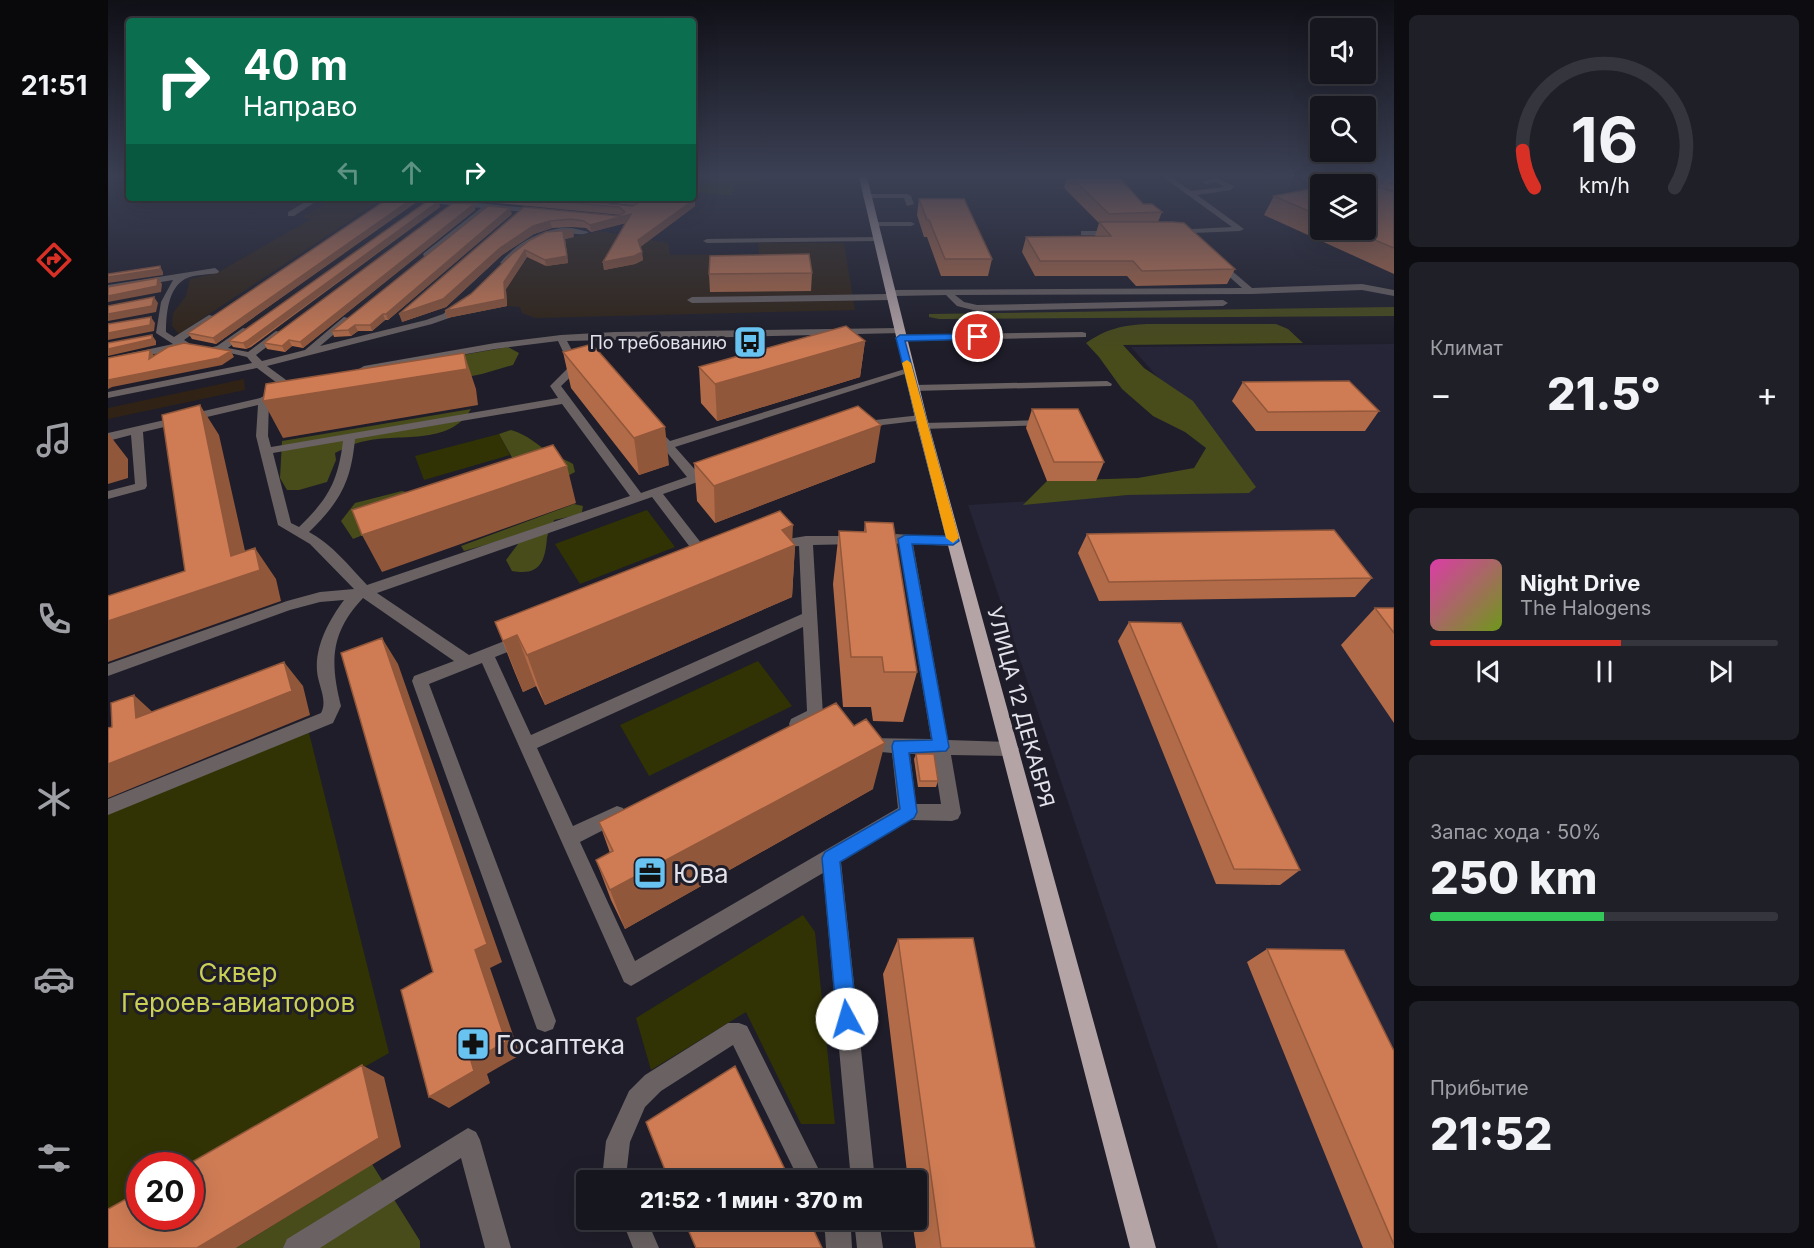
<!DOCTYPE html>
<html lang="ru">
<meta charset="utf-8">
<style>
:root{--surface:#16161f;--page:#1f1f28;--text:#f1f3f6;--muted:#9e9fa4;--line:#35353d;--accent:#d93025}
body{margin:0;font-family:Inter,sans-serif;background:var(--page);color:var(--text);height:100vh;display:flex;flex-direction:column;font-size:22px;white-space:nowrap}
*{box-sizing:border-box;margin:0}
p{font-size:20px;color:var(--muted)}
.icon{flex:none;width:33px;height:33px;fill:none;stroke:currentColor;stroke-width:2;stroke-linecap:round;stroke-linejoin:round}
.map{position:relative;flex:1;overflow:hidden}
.drawer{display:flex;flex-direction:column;gap:15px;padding:15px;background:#0c0c11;width:420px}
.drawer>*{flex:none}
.hud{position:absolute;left:18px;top:18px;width:570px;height:183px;border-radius:6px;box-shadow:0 6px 24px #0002,0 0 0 2px var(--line);background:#0b6e4f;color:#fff;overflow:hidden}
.controls{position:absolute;left:1202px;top:18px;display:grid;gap:12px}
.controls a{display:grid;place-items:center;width:66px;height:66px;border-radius:6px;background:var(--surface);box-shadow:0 6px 24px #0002,0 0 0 2px var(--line);font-size:30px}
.speed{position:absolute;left:18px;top:1152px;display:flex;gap:12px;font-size:30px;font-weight:700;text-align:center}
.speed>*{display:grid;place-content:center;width:78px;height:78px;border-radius:50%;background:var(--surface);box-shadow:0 6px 24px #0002,0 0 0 2px var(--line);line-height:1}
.speed .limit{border:9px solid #d22;background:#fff;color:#111}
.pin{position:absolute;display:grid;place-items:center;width:51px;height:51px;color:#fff;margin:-26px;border:3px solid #fff;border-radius:50%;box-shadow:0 2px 6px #0007}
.me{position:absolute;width:66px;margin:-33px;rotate:354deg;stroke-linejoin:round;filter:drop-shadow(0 0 4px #0008)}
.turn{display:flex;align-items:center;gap:21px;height:126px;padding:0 18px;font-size:27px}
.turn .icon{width:78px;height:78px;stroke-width:2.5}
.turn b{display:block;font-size:42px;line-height:51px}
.lanes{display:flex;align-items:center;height:57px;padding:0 18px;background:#0003;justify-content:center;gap:30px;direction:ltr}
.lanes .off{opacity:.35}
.big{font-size:45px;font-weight:800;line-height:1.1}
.drawer .tile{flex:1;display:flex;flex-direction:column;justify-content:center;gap:9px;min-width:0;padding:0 21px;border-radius:9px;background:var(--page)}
.drawer .dial{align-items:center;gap:0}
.dial svg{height:156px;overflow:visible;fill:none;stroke:var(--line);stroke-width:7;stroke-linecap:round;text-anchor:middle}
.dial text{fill:var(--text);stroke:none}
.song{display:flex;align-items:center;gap:18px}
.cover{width:72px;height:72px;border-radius:9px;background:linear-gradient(135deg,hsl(320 70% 55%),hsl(80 70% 35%))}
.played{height:6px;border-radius:3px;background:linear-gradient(90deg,var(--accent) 55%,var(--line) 55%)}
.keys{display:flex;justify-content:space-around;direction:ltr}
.heat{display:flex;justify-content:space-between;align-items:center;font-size:33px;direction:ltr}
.charge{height:9px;border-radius:4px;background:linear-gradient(90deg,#34c759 50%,var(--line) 0)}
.trip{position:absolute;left:468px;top:1170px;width:351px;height:60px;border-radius:6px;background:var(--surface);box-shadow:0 6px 24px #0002,0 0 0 2px var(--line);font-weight:800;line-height:60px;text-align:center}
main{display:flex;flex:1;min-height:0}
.tabs{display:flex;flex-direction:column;width:108px;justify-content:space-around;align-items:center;background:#09090c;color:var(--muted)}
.tabs .icon{width:42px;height:42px}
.tabs .on{color:var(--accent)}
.tabs b{font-size:27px;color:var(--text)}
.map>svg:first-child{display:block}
.built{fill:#262537}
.industrial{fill:#302316}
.green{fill:#313304}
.forest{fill:#484b1a}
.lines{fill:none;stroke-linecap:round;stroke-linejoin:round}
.minor{fill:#696162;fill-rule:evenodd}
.major{fill:#b4a4a6;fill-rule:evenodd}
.wall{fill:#b26b48;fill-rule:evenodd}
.shaded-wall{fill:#91573b}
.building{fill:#cf7c54;stroke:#91573b;stroke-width:1.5}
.route{fill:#1a73e8;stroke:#114b97;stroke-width:1.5}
.slow{fill:#f59e0b}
.labels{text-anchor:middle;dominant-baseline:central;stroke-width:6;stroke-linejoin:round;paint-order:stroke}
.far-poi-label{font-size:18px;fill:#e2e2ea;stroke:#1e1d29;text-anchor:end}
.street-label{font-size:21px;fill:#e2e2ea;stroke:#1e1d29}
.near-poi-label{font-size:26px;fill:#e2e2ea;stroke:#1e1d29;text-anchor:start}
.near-park-label{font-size:26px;fill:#c9d054;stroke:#1e1d29}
</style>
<main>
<nav class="tabs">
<b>21:51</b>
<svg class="icon on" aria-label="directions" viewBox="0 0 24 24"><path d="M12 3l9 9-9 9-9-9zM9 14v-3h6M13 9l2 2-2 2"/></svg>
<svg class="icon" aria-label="music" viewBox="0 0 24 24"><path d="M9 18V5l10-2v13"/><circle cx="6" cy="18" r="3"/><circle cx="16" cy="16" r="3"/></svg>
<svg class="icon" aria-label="phone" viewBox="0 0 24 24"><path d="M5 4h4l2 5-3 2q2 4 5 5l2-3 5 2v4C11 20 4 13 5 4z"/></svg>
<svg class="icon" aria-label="climate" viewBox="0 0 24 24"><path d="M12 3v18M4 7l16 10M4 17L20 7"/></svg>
<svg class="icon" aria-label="car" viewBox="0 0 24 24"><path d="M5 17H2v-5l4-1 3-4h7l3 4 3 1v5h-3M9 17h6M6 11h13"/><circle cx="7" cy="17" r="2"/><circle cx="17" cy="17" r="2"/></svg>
<svg class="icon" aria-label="filters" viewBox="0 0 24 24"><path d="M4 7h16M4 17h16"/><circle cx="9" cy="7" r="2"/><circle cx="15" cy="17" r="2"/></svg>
</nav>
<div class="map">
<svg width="1286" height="1248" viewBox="0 0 1286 1248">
<rect width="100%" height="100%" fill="#1e1d29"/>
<path class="built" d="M1286,344V1248H1110L860,505L1147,487L1023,347Z"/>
<path class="industrial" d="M228,198L270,202L71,334L64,326L65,313L78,296L82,279L109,273L203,219L194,217Z
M491,231L560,243L562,255L651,254L650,243H736L747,310L427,318L414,313L412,307L399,306V287L416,262L423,256L458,239Z
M136,379L137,390L0,419V408Z"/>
<path class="green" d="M585,177H649L654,183L629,184L624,195L585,192Z
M391,434L402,455L316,480L307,456Z
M539,510L567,547L472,584L447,544Z
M650,661L684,706L541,776L512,725Z
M198,721L281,1053L83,1166H32L31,1195L0,1213V802Z
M695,915L707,932L727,1124H693L638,1012L543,1070L528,1018Z"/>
<path class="forest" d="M1286,307V316L831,319L821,317V314Z
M1039,324H1168L1180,329L1195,343L1015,345L1036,368L1085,401L1148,487L1141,493L1020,495L915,505L939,481L1030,478L1086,468L1098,448L1077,432L1045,416L1014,389L991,357L978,343C998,329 1015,325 1039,324Z
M400,347L411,353L405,365L374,374L334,382L258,372Z
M363,409C341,447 291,432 253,442C244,444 235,449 227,453L228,460L219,482L191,490H179L172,478L174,441Z
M403,430C420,435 428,444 442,453C449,457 457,459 465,464L467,472L452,480L299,517L245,539L233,521L247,503L294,491L321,497L407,463L391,434Z
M466,504L475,506L474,512L470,515L446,520C445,526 440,531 439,538C437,562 432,576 404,571L398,560L410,544L406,537L356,551L353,546Z
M264,1164L312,1241V1248H128Z"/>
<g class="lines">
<path class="minor" d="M1055,177H1063L1083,191L1116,187L1108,182L1098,184L1094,182L1109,178L1126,186L1123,190L1089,195L1136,229L1132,231L1062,234L1061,232L1065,230L1124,227Z
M1190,177H1201L1217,184L1210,186Z
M759,194H799L803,196L806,204L799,206L796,198H756L755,196Z
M204,198H213L186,216H180V212Z
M287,198H316L432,209L436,211L432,213L381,209L319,258L315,255L316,253L373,208L291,200Z
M766,222H803L807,224L803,226H763L762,224Z
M453,228H464L481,232C474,237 462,232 453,233C431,235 414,251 399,265L392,263C408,244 428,232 453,228Z
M976,231H1008L1012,233L1008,235H973V231Z
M773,237V241H770L599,243L595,241L599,239Z
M1110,259L1144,288L1254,284L1286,290V296L1254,290L1142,294L847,295L856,302L869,305L1115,300L1120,303L1115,306L869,311L849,306L838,295L787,296L786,299L783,300L584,303L579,300L584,297L778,294L779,291L782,290L1134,288L1107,264V260Z
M107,268L111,271L110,273C100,275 86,274 77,279C60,288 58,315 58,332L66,337L101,315L109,317L76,340L81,343L80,347L0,364V358L65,344L48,333L53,302L65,280L0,291V285Z
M354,299L359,302L341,318L324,324L159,366L185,385V389H177L149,368L0,398V392L144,363L139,357L101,348L109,346L135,328L143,330L120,348L140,352L168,331L177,333L148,355L154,361L197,350L236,317L244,319L212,346L318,320L335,314Z
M790,328L793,329V333L459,341L473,367L453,386L533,493L579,477L548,439L550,437H558L562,441L797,369L801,368L806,371L567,447L590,473L606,468L612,472L610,475L555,494L604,557L606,560L604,563H594L544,497L269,593L361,655L409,636H419L422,640L419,644L387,657L423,735L694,614L691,546L661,548L659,545L661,542L698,536H754L756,539L749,544L705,545L715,715L713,720L689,731L683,729L681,724L683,719L699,711L695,627L429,748L465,826L509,806L515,808L518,814L515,820L472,842L527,961L790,808L784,753L752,750L749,745L752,740L758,738L823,739L791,544L783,542L781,539L788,534L850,538L852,541L850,544L845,546L805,544L840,740L902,742L908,744L911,749L908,754L902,756L843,755L853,813L850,819L844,821L802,820L733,862L767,1180H743L715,873L530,982L523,986L516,982L374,663L321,684L448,1021L445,1029L437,1032L429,1029L304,681L306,676L346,661L255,598C222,633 222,662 233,706L225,723L0,815V799L213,713C220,700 210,685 209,671C207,646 221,620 236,600L212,602L182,610L0,676V664L179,601L212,592L246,589L202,544L170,525L148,436L150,405L35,432L39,486L37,489L0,499V491L27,484L23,435L0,441V433L152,398L172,388L177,391L161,401L160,436L163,447L450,398L442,386L462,366L450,341L387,349L256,372L251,369L256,366L387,343L453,335L507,332ZM454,404L522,496L259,585C241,566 224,544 201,532C232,502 243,482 247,439ZM235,441C230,482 220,499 191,527L183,523L165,453ZM802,754H825L833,804H808Z
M974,332L978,333V337L792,341L787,338L792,335Z
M999,381L1004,384L1003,386L806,391L801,388L806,385Z
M813,415L819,418L817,420L749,428L743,425L749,422Z
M937,420L943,423L941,425L815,429L809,426L815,423Z
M620,1023H631L639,1026L716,1180H691L625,1045L553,1091L537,1107L522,1142L519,1168L524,1180H500L495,1169L498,1141L521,1091L537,1075Z
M360,1128L368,1132L372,1140L403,1248H377L353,1158L212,1248H175L179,1239Z
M514,1220H539L551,1248H525Z
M711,1220H738L743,1230L744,1248H718L717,1233Z
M746,1220H771L775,1248H749Z"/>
<path class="major" d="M751,177H759L819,418L1048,1248H1022L807,418Z"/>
</g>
<path class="wall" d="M959,177H1011L1035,204L1054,212L1050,222L1127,269L1119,284L1028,286L1019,276H927L914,252L918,237L987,236L991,223L956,188Z
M1259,177H1286V274L1156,215L1166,196L1212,187V230H1257Z
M305,198L307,203L108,344L84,339L80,333Z
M338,198H582L587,206L532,247L535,260L527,264L496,270L495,262L518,223L483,232L478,228L464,227L444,228L426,234L394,255L338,307L294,322L416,207L511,216L513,215ZM471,200L525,205H526L524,206L469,201Z
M811,199L884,259L880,276H833L819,237H816L809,215Z
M366,204L367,210L195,348L184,346L177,352L159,349L156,343Z
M332,207L143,347L138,349L125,347L121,341Z
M404,214L280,320H277L264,331H250L243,336L226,337L224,331Z
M466,237L457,239L460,263L438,266L419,257L398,289L399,306L339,318L337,311L363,294L422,240Z
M704,273L703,291L602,292L601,274Z
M757,341L752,377L609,421L593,403L591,367Z
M455,352L561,465L531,475L463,388Z
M1135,382L1271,411L1257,431H1148L1124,401Z
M924,409L996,462L988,481H939L918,428Z
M767,462L607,523L589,501L586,463Z
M757,522L809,672L795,722L765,721L763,707H735L725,584L731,531L756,532Z
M979,534L1264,578L1247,597L991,601L970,553Z
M684,542L687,545L684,597L437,705L428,686L415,692L407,673L387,622Z
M1267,608H1286V723L1233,645Z
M1021,622L1192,870L1172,885L1108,884L1010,641Z
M808,754L830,781L828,787H810L806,759Z
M765,789L517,929L503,900L488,860L502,853L491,822Z
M790,939L927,1248H808L804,1220H808V1180H800L775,974Z
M1159,949L1286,1051V1248H1255L1139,962Z"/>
<path class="shaded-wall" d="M305,198L307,203L108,344L105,338Z
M464,198H471V200L465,203Z
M587,199V206L531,248L530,240Z
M331,201L332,207L138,349L135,343Z
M366,204L367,210L195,348L192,342Z
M402,208L404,214L280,320L278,314Z
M523,214L524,221L483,232L482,225Z
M442,221L444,228L426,234L394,255L338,307L294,322L291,314L425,226Z
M465,230L466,237L457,239L460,263L438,266L437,260L455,232Z
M417,250L419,257L398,289L399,306L339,318L337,311L396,282Z
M534,252L535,260L527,264L496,270L495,262Z
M52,266L55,272V275L0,283V277Z
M50,278L54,284L53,292L0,302V296Z
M46,297L50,303L48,312L0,321V314Z
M275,314L277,320L264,331L262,325Z
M43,317L47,323L46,331L0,340V333Z
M247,325L250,331L243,336L240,330Z
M44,335L48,341V345L0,356V349Z
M181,340L184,346L177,352L174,346Z
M757,341L752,377L609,421L607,384Z
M42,350L46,356L41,359Z
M123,351L126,357L114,365L4,387L0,389V380Z
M356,353L368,389L370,405L175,438L155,401Z
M92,405L111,435L142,573L147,548L168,579L173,601L0,662V621L123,556Z
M773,425L767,462L607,523L606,486Z
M557,427L561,465L531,475L526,438Z
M0,433L20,459V478L0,484Z
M459,466L468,503L274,572L254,535Z
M685,525L684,546L687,545L684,597L437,705L419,655L674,530Z
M409,635L428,686L415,692L395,641Z
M274,638L290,664L394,962L382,968L412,1055L379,1074L382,1083L341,1108L321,1097L363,1061L367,950Z
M176,662L195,686L202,715L0,798V764Z
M26,695L51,718H28Z
M777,743L765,789L517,929L502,890Z
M254,1065L276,1077L293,1147L128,1248H89Z"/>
<path class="building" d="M963,177H1011L1035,204H1044L1054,212L1001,214Z
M1259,177H1286V184L1266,177L1267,186L1286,192V248L1243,230H1257V184H1223Z
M1212,187V216L1166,196Z
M281,198H305L105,338L80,333Z
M411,198H465L467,201L524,206L530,203L525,198H582L587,199L530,240L534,252L526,256L495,262L523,214L482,225L476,221L463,219L442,221L425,226L392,248L335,299L291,314L416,207L511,216L517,212L511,207Z
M811,199H856L884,259H837L821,220H819Z
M321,200L331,201L139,341L135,343L121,341Z
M345,203L366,204L192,342L181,340L174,346L156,343Z
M380,206L402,208L278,314H275L262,325H247L240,330L224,331Z
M991,222H1065L1076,223L1127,269L1034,271L1025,261H932L918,237L1003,236Z
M465,230L455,232L459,256L437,260L417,250L396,282L397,299L337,311L363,294L404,254L422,240L438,232Z
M701,254L704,273L601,274L602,256Z
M52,266V269L0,277V274Z
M50,278L49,286L0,296V287Z
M46,297L44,306L0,314V306Z
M43,317L42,325L0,333V324Z
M738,326L757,341L607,384L591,367Z
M44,335V339L0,349V343Z
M76,343L123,351L111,358L0,380V358L42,350L41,359L60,347Z
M484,344L557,427L526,438L455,352Z
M356,353L359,369L155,401L158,384Z
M1241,381L1271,411L1160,412L1135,382Z
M92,405L123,556L147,548L152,570L0,621V596L77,571L54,415Z
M750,406L773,425L606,486L586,463Z
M924,409H970L996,462H946Z
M445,445L459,466L254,535L244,510Z
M672,511L685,525L674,530L687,545L419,655L409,635L395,641L387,622Z
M757,522L785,523L809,672H776L774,657H743L731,531L758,532Z
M1226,530L1264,578L1001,582L979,534Z
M1267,608H1286V633Z
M1021,622L1073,623L1192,870L1126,869Z
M274,638L379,944L367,950L398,1042L363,1061L366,1071L321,1097L293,990L325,972L233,653Z
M176,662L184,691L0,764V728L4,727L3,703L26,695L28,718Z
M728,703L746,726L758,719L777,743L502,890L488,860L505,851L491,822Z
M808,754H826L830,781H812Z
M865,938L927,1248H833L790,939Z
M1159,949L1236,950L1286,1051V1245Z
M254,1065L271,1138L89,1248H0V1209L32,1191V1216H82V1166H77Z
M627,1066L682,1180H561L538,1122Z
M576,1220H701L714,1248H588Z"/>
<linearGradient id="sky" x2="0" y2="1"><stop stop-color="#101017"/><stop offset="0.5" stop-color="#3b4054"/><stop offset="1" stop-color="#3b4054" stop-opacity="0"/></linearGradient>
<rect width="1286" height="352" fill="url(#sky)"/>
<path class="route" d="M870,334L874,337L873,339L797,341L851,541L845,545L804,544L841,747L838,751L801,753L809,812L806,818L732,862L749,1019L746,1026L739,1029L732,1026L729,1019L714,858L717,852L792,809L784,746L786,741L824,740L790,539L797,535L838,536L788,338L792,335Z"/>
<path class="slow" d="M799,360L803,363L851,538L845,543L838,538L794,363Z"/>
<defs>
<symbol id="bus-square" viewBox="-11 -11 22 22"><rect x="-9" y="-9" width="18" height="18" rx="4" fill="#69c3f1" stroke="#1e1d29"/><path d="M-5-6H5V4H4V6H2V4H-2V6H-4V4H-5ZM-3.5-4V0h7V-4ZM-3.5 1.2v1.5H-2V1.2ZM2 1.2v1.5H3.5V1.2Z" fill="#111"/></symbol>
<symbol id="office-square" viewBox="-11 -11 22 22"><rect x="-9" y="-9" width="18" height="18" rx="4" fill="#69c3f1" stroke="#1e1d29"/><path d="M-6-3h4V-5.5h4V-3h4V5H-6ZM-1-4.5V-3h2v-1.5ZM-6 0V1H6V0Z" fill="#111"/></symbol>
<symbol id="pharmacy-square" viewBox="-11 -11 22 22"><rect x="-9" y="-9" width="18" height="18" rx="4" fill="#69c3f1" stroke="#1e1d29"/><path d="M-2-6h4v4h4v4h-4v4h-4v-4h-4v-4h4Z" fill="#111"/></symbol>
</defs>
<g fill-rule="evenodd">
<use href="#bus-square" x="623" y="323" width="38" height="38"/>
<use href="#office-square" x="523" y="854" width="38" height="38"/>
<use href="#pharmacy-square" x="346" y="1025" width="38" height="38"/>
</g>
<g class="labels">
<g class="far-poi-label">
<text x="619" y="342">По требованию</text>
</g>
<g class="street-label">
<text transform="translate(913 707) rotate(75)">УЛИЦА 12 ДЕКАБРЯ</text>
</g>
<g class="near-poi-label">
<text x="565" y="873">Юва</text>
<text x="388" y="1044">Госаптека</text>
</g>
<g class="near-park-label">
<text x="130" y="972">Сквер<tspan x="130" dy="30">Героев-авиаторов</tspan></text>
</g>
</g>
</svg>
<div class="controls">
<a><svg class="icon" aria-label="sound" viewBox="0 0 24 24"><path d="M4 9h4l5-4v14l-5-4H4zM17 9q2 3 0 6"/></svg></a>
<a><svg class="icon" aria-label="search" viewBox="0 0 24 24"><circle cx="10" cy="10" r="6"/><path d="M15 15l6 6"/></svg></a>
<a><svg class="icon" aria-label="layers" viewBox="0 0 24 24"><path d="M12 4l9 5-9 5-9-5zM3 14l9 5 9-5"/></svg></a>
</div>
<div class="speed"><div class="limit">20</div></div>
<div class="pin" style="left:870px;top:337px;background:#d93025"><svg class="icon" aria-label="arrive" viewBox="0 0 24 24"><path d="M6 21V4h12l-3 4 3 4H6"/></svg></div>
<svg class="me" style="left:739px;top:1019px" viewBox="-20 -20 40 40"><circle r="19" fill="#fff"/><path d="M0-13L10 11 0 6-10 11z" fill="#1a73e8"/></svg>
<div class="trip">21:52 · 1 мин · 370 m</div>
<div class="hud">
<div class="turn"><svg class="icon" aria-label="right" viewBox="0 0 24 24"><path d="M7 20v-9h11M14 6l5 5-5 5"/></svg><div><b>40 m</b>Направо</div></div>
<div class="lanes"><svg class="icon off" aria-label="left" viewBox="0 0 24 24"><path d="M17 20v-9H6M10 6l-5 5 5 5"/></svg><svg class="icon off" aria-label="ahead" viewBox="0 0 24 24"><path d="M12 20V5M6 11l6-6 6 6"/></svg><svg class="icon" aria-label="right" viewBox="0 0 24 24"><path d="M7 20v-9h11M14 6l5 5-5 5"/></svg></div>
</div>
</div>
<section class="drawer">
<div class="tile dial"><svg viewBox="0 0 100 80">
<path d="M14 69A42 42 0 1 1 86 69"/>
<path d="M14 69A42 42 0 0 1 8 50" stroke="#d93025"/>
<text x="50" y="56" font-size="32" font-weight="700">16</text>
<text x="50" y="72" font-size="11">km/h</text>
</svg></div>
<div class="tile"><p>Климат</p>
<div class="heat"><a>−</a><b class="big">21.5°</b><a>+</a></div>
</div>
<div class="tile">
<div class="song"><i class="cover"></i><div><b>Night Drive</b><p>The Halogens</p></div></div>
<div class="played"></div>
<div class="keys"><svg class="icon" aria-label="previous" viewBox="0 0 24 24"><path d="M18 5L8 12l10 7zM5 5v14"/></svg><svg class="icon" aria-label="pause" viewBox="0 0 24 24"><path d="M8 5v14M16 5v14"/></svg><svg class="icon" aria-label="next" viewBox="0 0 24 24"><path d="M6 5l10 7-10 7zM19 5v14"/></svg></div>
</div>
<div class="tile"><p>Запас хода · 50%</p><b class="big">250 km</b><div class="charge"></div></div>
<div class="tile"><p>Прибытие</p><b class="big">21:52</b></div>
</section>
</main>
